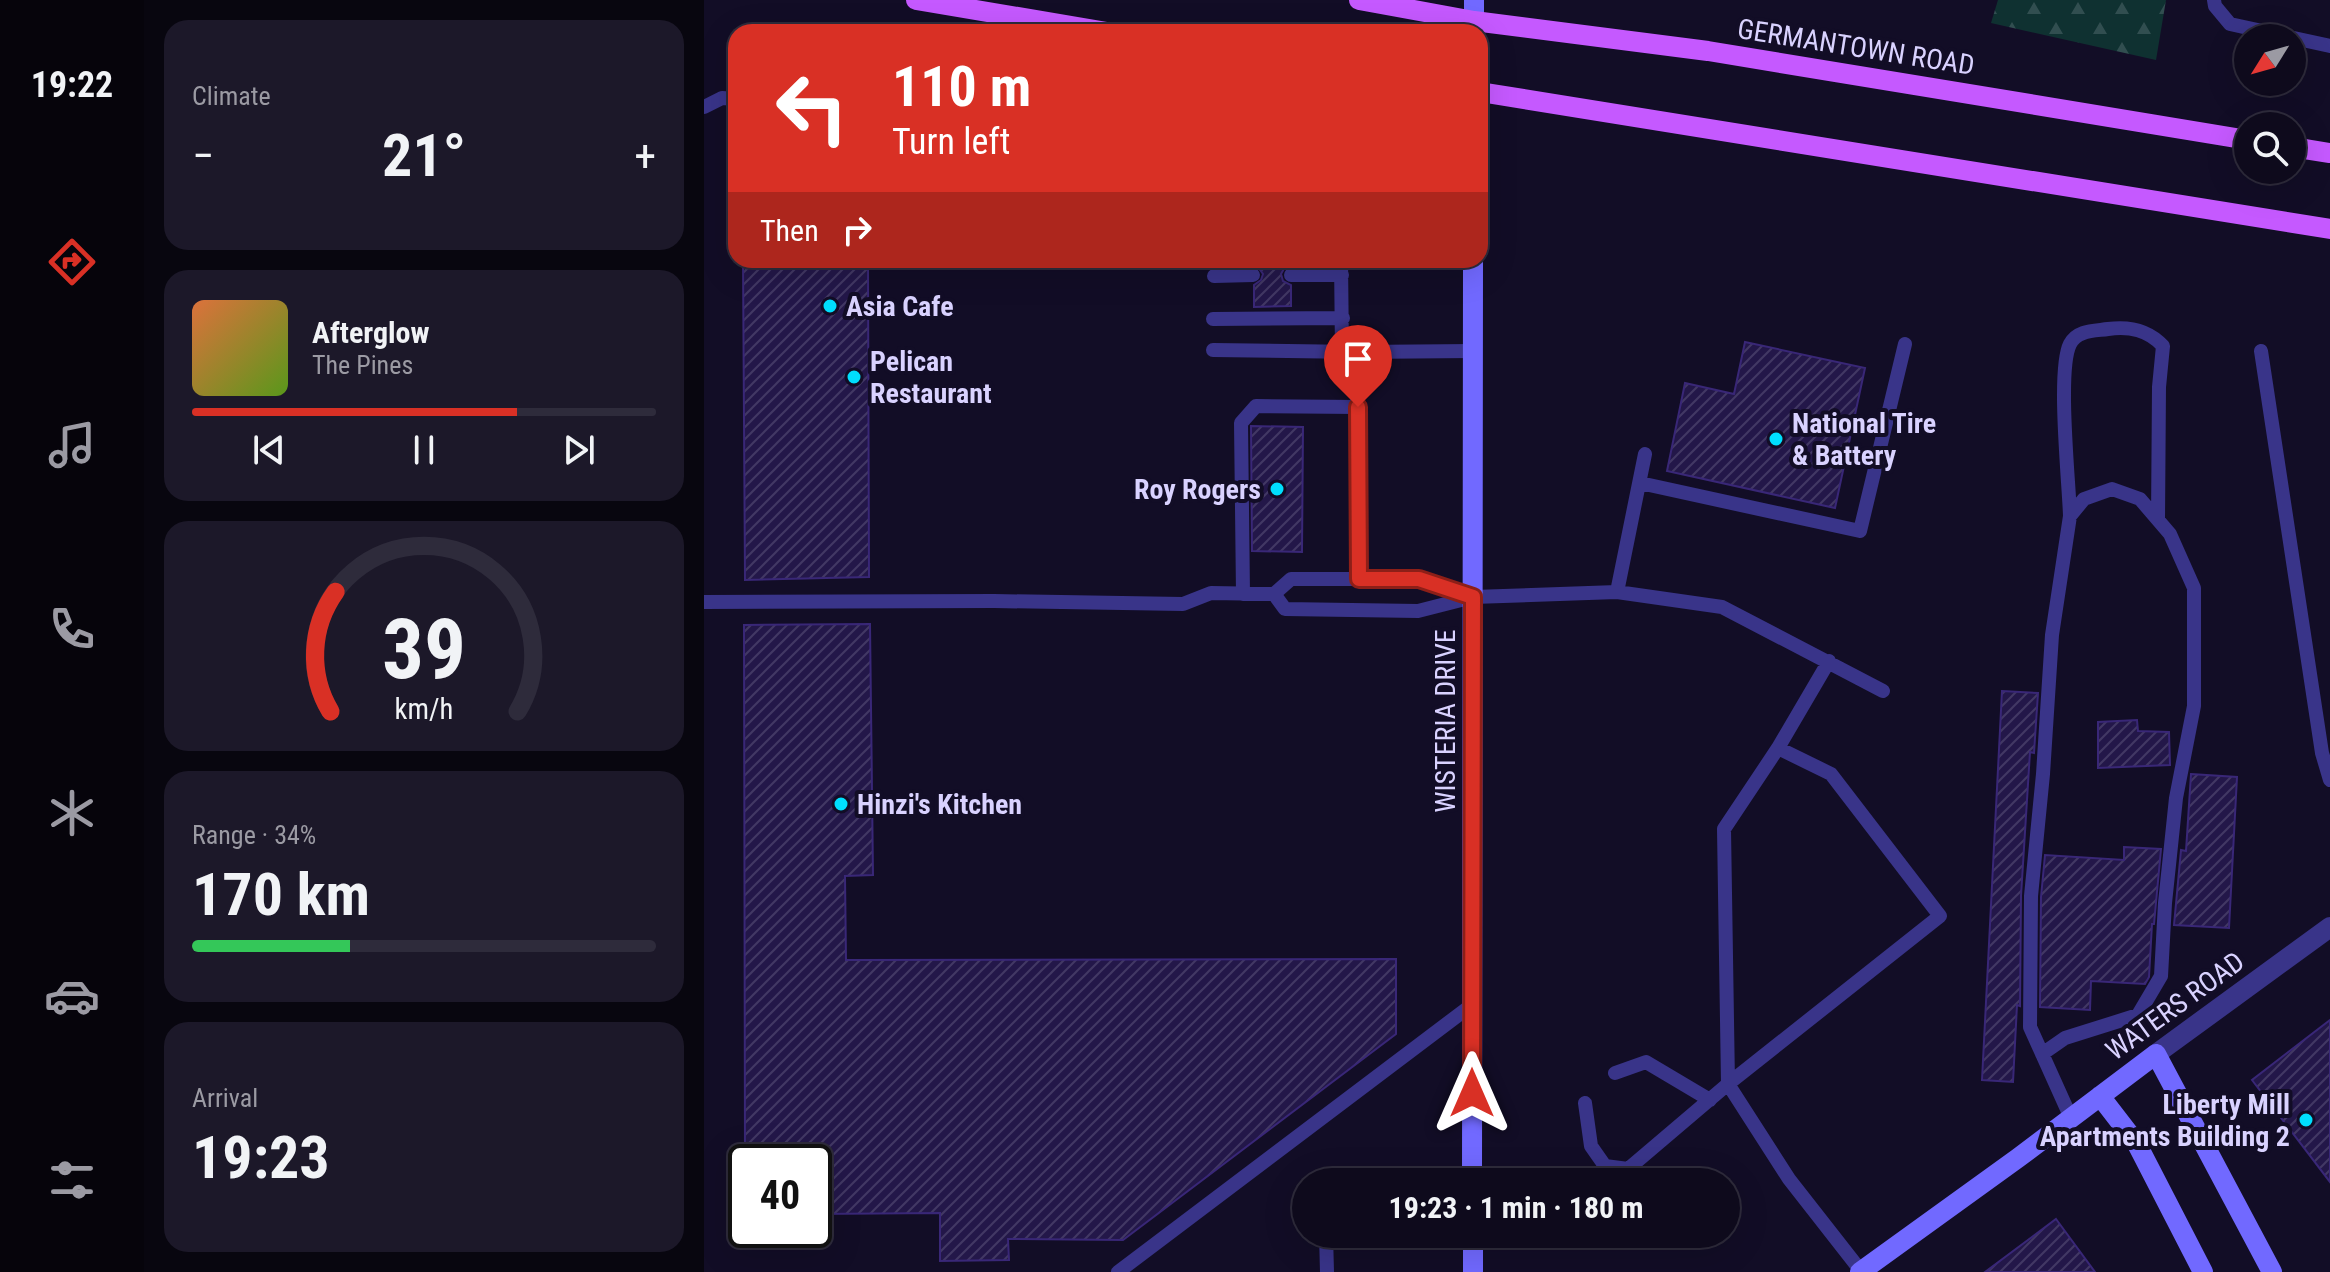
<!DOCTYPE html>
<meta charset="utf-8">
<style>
:root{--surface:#0e0a1c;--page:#1c1829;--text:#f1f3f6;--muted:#9b9aa3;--line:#2e2b3b;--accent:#d93025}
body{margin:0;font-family:"Roboto Condensed",sans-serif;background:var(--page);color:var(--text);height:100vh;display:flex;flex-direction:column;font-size:30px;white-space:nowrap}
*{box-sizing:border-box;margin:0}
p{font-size:26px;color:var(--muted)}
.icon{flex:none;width:44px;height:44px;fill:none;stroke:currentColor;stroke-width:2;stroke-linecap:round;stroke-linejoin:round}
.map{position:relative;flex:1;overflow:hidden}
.side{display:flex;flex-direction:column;gap:20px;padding:20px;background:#08060f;width:560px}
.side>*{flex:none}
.guide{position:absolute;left:24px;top:24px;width:760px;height:244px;border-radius:24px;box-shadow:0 8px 32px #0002,0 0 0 2px var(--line);background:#d93025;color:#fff;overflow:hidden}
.needle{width:52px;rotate:233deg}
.controls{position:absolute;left:1530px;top:24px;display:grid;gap:16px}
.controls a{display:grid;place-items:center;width:72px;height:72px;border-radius:50%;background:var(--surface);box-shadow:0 8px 32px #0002,0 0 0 2px var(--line);font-size:40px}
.speed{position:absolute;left:24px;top:1144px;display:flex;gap:16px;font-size:40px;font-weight:700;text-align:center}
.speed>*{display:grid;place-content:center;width:104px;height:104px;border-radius:50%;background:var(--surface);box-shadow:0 8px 32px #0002,0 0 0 2px var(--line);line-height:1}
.speed .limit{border:4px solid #111;border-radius:12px;background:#fff;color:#111}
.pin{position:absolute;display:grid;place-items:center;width:68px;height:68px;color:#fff;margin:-82px -34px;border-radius:50% 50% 50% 0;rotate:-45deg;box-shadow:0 0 8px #0007}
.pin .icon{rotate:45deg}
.me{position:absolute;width:88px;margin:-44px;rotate:0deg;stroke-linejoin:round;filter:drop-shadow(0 0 6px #0008)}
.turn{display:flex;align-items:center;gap:28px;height:168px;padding:0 32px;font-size:36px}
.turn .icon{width:104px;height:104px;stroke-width:2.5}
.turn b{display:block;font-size:56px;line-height:68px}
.then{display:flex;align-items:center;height:76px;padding:0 32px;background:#0003;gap:16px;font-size:30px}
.big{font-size:60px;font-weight:700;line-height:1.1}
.side .tile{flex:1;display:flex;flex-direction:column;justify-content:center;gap:12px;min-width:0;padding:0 28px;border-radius:24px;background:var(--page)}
.side .dial{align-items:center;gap:0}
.dial svg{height:208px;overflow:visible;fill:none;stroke:var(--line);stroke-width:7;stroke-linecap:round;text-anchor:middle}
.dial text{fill:var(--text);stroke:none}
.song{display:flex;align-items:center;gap:24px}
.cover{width:96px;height:96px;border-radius:12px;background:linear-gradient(135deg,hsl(20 70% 55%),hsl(90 70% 35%))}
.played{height:8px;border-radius:4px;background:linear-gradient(90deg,var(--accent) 70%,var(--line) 70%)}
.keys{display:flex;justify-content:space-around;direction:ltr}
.heat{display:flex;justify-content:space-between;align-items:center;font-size:44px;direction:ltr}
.charge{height:12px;border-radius:6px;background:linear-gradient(90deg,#34c759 34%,var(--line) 0)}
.trip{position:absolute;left:588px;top:1168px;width:448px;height:80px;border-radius:40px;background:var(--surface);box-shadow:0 8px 32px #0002,0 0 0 2px var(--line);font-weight:700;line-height:80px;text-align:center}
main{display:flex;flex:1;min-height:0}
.dock{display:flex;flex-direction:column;width:144px;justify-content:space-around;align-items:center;background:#06040b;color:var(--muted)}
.dock .icon{width:56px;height:56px}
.dock .on{color:var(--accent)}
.dock b{font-size:36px;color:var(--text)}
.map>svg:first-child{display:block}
.forest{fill:url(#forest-firs)}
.building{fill:url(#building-hatch);stroke:#392777;stroke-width:2}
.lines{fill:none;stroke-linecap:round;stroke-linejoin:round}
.lane{stroke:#393489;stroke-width:14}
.street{stroke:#393489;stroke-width:20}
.secondary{stroke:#7169ff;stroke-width:20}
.primary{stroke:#c559ff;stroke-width:20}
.route-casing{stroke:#8d1f18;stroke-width:20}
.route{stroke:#d93025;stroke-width:14}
.poi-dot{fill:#00defd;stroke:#120d26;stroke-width:3}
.labels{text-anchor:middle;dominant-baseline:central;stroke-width:8;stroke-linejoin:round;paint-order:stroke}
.street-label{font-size:28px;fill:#d9d2ff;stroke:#120d26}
.poi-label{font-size:28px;font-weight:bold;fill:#d9d2ff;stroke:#120d26;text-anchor:start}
</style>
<main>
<nav class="dock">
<b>19:22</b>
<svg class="icon on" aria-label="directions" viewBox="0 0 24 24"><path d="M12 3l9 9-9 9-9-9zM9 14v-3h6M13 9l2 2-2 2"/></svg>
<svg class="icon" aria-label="music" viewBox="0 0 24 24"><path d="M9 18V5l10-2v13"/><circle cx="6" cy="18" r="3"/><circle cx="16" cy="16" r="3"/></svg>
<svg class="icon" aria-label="phone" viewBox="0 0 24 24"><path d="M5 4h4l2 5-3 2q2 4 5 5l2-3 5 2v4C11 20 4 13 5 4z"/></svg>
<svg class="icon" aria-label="climate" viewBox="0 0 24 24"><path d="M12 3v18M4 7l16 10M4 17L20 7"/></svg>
<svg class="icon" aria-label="car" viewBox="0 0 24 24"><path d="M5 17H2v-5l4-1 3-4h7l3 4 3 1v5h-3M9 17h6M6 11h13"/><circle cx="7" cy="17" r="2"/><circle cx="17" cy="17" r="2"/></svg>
<svg class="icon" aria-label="filters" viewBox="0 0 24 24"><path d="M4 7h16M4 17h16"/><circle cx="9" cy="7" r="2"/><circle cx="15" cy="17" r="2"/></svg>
</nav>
<section class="side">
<div class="tile"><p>Climate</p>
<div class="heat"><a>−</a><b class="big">21°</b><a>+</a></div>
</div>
<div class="tile">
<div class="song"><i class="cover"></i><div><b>Afterglow</b><p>The Pines</p></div></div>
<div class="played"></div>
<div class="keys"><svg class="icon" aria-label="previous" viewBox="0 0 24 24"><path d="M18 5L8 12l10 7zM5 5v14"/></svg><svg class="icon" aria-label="pause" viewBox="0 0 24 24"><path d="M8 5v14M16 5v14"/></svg><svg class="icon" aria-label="next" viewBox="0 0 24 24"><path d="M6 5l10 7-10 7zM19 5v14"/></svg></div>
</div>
<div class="tile dial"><svg viewBox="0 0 100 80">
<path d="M14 69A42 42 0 1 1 86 69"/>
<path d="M14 69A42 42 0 0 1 16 23" stroke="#d93025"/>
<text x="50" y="56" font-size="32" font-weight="700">39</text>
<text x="50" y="72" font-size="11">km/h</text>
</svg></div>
<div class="tile"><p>Range · 34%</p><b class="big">170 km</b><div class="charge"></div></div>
<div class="tile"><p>Arrival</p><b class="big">19:23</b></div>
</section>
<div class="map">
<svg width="1626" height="1272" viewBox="0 0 1626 1272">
<defs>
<pattern id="forest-firs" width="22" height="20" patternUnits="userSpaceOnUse" patternTransform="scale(2)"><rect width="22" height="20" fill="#0f3131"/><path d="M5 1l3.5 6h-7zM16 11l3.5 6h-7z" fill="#314e50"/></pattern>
<pattern id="building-hatch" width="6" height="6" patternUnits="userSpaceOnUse" patternTransform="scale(2)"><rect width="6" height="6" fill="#231749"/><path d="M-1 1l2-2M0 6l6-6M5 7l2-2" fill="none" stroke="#423864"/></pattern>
</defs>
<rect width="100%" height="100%" fill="#120d26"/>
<path class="forest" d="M1294,0H1462L1452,60L1287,23Z"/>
<path class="building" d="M39,260H164L165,577L41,580Z
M549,260H588V265L581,267L577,274L579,281L587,285V306L550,307V285L557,280L559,274L554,267L549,265Z
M1041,342L1161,368L1131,508L963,471L981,383L1030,394Z
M547,426L599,427L598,552L548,551Z
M166,624L169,875L141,876L142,960L692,959V1034L419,1240L304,1239L305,1260L236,1261V1213L110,1214V1162H41L40,625Z
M1298,691L1334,693L1330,753L1326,752L1317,896L1316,1006L1313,1005L1309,1082L1278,1080Z
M1433,720L1434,731L1465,732L1466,765L1394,768V722Z
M1487,774L1533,777L1525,928L1470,925L1477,850L1482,851Z
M1420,847L1457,849L1450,924H1448L1445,977L1441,984L1387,981L1386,1010L1336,1007L1337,897L1341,855L1420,860Z
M1626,1020V1182L1548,1080Z
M1352,1219L1391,1272H1281Z"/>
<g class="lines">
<path class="lane" d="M1510,0L1511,6L1526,24L1626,46
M0,107L18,98L32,99
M637,260L638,352
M587,275H638
M510,276L549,275
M509,319L639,318
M509,350L653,352L655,579
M1557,351L1618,753L1626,780
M653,352L769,351
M936,483L1156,531L1201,344
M1366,516C1365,482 1353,370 1366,344C1373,330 1390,331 1404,329C1426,326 1444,330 1459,346L1455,387L1454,520
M913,592L1018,607L1179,691
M539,594L537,423L552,406L654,407
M570,594L581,609L714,611L769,597L913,592L941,454
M0,602L290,601L479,604L507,593L570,594L587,579H715L769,597
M1074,748L1127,774L1236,916L1024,1084L1020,829Z
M1074,748L1125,661
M1338,1054L1361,1038L1434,1015L1457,976L1461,903L1472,798L1490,706V588L1466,534L1436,499L1408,489L1380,499L1366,516L1348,635L1339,774L1327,896L1326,1027L1367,1118
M911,1073L942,1062L1006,1100
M881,1103L887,1146L901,1166L924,1169L1024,1084L1085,1179L1157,1271
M622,1234L623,1272
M414,1272L769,1004"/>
<path class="street" d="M1452,1054L1626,927"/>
<path class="secondary" d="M770,32V0
M1396,1096L1433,1144L1499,1272
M768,1182L769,260
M769,1234V1272
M1156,1272L1314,1158L1452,1054L1568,1272"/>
<path class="primary" d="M212,0L403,32
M655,0L770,21L1004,51L1544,140
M776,92L1626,229
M1588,147L1626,153"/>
</g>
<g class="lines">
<defs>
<path id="route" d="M654,407L655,579H715L769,597L768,1093"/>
</defs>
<use href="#route" class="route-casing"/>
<use href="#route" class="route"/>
</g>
<g class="poi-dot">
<circle cx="126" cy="306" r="8"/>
<circle cx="150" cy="377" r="8"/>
<circle cx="1072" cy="439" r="8"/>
<circle cx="573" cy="489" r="8"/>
<circle cx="137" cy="804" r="8"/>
<circle cx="1602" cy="1120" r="8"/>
</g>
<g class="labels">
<g class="street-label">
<text transform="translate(1152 47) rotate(9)">GERMANTOWN ROAD</text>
<text transform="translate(741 721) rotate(-90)">WISTERIA DRIVE</text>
<text transform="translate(1471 1006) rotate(-36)">WATERS ROAD</text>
</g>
<g class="poi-label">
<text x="142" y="306">Asia Cafe</text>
<text x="166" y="361">Pelican<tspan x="166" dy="32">Restaurant</tspan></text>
<text x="1088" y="423">National Tire<tspan x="1088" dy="32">&amp; Battery</tspan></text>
<text x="557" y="489" text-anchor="end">Roy Rogers</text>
<text x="153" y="804">Hinzi's Kitchen</text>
<text x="1586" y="1104" text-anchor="end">Liberty Mill<tspan x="1586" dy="32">Apartments Building 2</tspan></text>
</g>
</g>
</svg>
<div class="controls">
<a><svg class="needle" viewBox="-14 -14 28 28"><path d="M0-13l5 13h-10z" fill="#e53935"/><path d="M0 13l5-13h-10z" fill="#9b9aa3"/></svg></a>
<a><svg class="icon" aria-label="search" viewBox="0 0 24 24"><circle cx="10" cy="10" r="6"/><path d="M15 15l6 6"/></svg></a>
</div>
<div class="speed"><div class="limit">40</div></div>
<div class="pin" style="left:654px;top:407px;background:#d93025"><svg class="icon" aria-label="arrive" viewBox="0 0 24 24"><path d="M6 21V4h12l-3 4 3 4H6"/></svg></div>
<svg class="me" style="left:768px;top:1093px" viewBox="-20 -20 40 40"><path d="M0-17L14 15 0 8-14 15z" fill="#d93025" stroke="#fff" stroke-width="4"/></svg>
<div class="trip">19:23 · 1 min · 180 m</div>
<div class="guide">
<div class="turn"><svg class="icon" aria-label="left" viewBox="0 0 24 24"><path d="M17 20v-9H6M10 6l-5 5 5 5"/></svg><div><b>110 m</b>Turn left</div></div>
<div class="then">Then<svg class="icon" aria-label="right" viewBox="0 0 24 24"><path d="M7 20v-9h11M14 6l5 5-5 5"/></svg></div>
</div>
</div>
</main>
